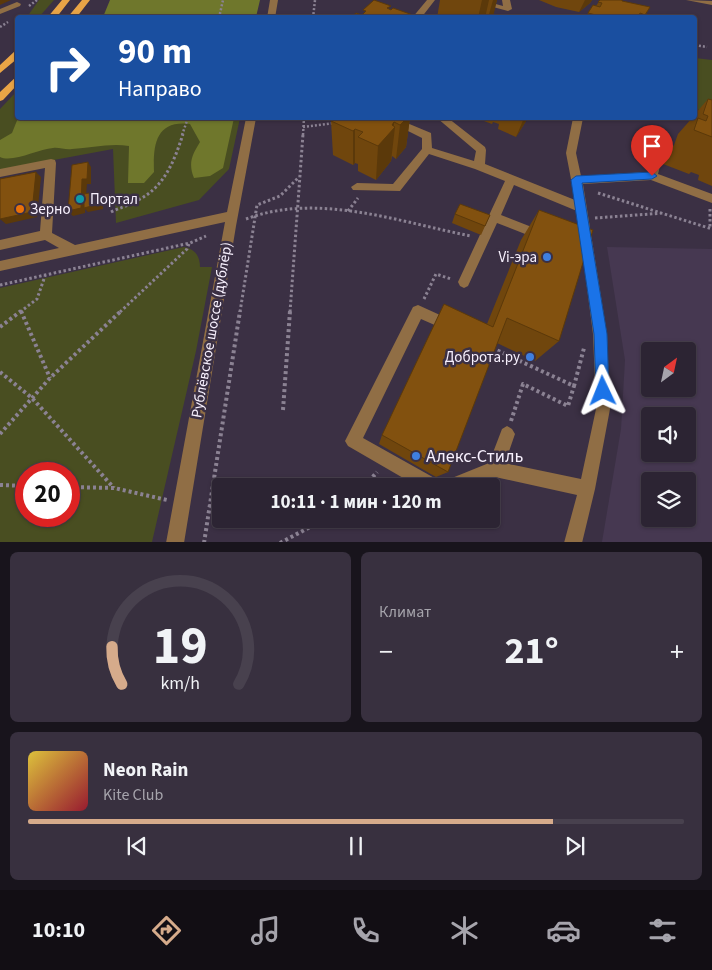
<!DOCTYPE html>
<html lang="ru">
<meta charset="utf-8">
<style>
:root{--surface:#2c2433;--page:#38303f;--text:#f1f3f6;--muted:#a6a4ac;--line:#48414e;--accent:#d6ab8b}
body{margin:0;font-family:"Source Sans 3",sans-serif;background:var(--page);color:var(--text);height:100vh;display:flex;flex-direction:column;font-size:19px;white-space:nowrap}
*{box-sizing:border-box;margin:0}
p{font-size:16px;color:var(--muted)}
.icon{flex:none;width:28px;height:28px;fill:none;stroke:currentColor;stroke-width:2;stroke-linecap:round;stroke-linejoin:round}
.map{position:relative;height:542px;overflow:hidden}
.panel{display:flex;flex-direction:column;gap:10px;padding:10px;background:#18141c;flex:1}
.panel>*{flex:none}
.guide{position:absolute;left:15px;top:15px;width:682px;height:105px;border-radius:5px;box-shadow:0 1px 4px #0004,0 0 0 1px var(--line);background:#1a4fa0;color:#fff;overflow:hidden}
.needle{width:32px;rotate:33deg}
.buttons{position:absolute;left:641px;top:342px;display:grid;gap:10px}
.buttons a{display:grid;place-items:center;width:55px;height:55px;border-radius:5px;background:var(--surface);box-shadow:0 1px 4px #0004,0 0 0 1px var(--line);font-size:25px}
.speed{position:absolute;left:15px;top:462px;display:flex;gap:10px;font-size:25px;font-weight:700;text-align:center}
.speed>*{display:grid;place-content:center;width:65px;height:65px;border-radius:50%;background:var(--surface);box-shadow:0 1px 4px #0004,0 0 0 1px var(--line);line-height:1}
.speed .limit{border:8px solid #d22;background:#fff;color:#111}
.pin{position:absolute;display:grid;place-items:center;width:42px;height:42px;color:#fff;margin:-51px -21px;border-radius:50% 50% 50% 0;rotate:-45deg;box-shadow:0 0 5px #0007}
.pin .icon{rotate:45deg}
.me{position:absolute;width:55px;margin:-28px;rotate:358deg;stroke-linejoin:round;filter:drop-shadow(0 0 4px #0008)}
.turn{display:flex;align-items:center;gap:18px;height:105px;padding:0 20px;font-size:22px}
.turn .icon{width:65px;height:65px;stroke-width:2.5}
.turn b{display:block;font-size:35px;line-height:42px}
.big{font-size:38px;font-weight:700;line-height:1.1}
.panel .widget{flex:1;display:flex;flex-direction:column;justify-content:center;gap:8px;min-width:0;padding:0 18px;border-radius:8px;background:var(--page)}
.panel .dial{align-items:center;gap:0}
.dial svg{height:130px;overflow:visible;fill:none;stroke:var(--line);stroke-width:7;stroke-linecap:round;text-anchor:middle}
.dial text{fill:var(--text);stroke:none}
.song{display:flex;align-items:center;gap:15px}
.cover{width:60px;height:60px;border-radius:8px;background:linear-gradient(135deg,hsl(50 70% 55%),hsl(350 70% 35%))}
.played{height:5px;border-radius:2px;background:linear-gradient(90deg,var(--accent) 80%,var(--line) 80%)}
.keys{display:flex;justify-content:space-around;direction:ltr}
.heat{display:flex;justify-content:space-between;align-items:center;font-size:28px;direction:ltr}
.panel .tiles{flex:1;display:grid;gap:10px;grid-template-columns:1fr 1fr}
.widget:last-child{grid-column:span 2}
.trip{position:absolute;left:212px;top:478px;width:288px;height:50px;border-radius:5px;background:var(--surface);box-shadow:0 1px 4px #0004,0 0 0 1px var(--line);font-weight:700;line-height:50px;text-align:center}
.dock{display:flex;height:80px;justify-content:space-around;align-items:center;background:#120e14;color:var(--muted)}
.dock .icon{width:35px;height:35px}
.dock .on{color:var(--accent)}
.dock b{font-size:22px;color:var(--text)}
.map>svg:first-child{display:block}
.built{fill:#463851;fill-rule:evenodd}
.green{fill:#494e21;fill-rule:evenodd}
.forest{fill:#6f772c}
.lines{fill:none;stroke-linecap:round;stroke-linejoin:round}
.path-far2{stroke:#8b8293;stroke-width:2.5;stroke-dasharray:2 2;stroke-linecap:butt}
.path-far1{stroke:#8b8293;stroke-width:3;stroke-dasharray:2.5 2.5;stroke-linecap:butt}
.path{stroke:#8b8293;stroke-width:4;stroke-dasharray:3 3;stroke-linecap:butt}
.minor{fill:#906e45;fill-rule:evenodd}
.major{fill:#e9a446;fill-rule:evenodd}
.wall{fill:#70460d}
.shaded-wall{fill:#5b390a}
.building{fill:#82510f;stroke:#5b390a}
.route{fill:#1a73e8;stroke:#114b97}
.culture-dot{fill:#0f9aa8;stroke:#3b3044;stroke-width:2}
.food-dot{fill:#e8710a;stroke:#3b3044;stroke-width:2}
.shop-dot{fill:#3f7fe0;stroke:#3b3044;stroke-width:2}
.labels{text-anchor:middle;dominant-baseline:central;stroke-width:5;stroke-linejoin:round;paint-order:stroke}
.poi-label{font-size:15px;fill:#f8f1fe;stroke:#3b3044;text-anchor:start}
.street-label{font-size:15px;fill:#f8f1fe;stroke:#3b3044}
.near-poi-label{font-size:18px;fill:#f8f1fe;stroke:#3b3044;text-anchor:start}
</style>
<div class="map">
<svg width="712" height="543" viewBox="0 0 712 543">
<rect width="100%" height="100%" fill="#3b3044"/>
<path class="built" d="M607,247L712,249V542H602L621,429L625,360ZM650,351H688V389H650ZM650,416H688V454H650ZM650,481H688V519H650Z"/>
<path class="green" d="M39,0H54L39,17H27Z
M695,58L712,60V116L695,108Z
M17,91L18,118H240L229,169L199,200L116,223L113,149L0,170V109Z
M184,247C195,249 200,256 200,267H212L196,351L152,542H0V288ZM26,474H69V516H26Z"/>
<path class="forest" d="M110,0H260L256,17H103Z
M18,118H234L223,168L210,176L194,178C188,163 192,155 200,142L190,124C156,120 153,144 154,172L144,183H128L129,146C110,143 91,148 72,149C65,150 59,147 53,148C38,149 13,163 0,157V140L12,133Z"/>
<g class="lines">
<path class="path-far2" d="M29,6L37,0
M219,18L223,0
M313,18L315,0
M0,27L8,22
M695,45L707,47
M303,127L335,123
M182,135L188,118
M303,135L304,118"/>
<path class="path-far1" d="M598,193L712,229
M710,209V229
M348,211L358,198
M111,212C121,207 131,205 140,199C165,186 175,159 183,134
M595,218L664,213
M246,219C318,192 399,222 471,236
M0,285L190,243L206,236
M424,299L436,274L451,279
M20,312L37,299L45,276
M120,312L187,249L189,244
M240,312L257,205L280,196L299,177
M290,312L303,134"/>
<path class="path" d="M21,311L50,378
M0,327L21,311
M492,348L574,386L584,348
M0,372L32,398L114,488
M283,410L290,311
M511,421L523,384L568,406L574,386
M0,434L50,378L121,311
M0,485L26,486
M365,486L377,472
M69,487L114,488L167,500
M209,506L221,507
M204,543L240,311
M280,543L325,519"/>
<path class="minor" d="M270,0H278L275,18H267Z
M427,0H435L421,18H412Z
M467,0H481L503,6L502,0H510L512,9L508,11Z
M686,0L712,1V5Z
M17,2L21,4L20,6L0,14V9Z
M246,118H256L236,226L184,543H166L225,222L0,271V261L59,248L45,240L0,250V240L40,231L45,168L0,177V169L51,159L55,160L56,163L52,233L75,245L227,212Z
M382,118H395L431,133L432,148L474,161L476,151L437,118H448L485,147L486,150L485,164L575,200L566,153L573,118H583L576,153L581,176L648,172L653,154L658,150L663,154L658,174L712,194V203L651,180L583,184L607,334L610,409L595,489L582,543H564L577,495L495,477L472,486H445L447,480L489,463L502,429L507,426L512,429L515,434L505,463L581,479L596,409L593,334L577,211L514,185L501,215L547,233L549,236L547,239L543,241L497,223L468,286L464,288L460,286L458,282L505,181L475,169L429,154L400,191L353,190L351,187L357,183L393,184L422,149V138Z
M418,305L451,320L453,324L451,328L446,330L421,319L363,438L438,480L440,486H417L348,446L345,441L413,307Z"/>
<path class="major" d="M62,0H70L56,18H47Z
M82,0H90L76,18H67Z
M15,51H18V58L0,73V65Z
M18,75V84L3,100L0,101V92Z"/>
</g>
<path class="wall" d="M440,0H497L492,18H437Z
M539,0H592L590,3L579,12L556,7Z
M600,0L622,1L650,7L644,18H586L588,13L596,6Z
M708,99L712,100V186L698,180L699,175L691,172L689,174L663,164L668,152L674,145L678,134L692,118H695V114Z
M410,118L406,147L396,159L392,156L391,161L376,180L358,171V164L355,163L353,165L333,155L331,121Z
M476,118H532L531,119L528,118L516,137L498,129L499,124L493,122L492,124Z
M539,210L559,341L535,361L497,343L448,472L436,477L379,444L382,435L487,324L521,240Z
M455,214L490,215L481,235L452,223Z"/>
<path class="shaded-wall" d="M0,0H11L0,5Z
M482,0H489L485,18H478Z
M493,0H497L493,17L488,18Z
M585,0H592L590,3L579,12Z
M407,118H410L406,147L396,159L400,125Z
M524,118H528L516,137Z
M394,122V128L395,127L391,161L376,180L378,146Z
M355,129V163L353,165V131Z
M88,162L91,167V184H87L85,207L99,191L103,196V209L88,212L85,209V213L73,216L68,211Z
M36,172L41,177L37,217L6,224L0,219Z"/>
<path class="building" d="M374,0L391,6L387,8L391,10L393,8L413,15L410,18H350L356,13L362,15L366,11L363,10Z
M600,0H622V1L650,7L645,15L640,13L639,15L642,16L641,18H608L588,13L593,5L600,7L602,3L598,2Z
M708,99L712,100V137L694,130L698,118L706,121L708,116L703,114Z
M334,118H407L400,125L394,122L392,125L395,127L378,146L358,137L363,132L355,129L353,131L331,121Z
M88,162L87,179H82L81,208L68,211L72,165Z
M36,172L32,212L0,219V179Z
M99,191V204L84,208V194Z
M460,204L490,215L485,226L455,214Z
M539,210L593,230L559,341L507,318L448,472L382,435L444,304L493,327Z"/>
<path class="route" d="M652,172L657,176L652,179L582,183L607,334L609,391L607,395L603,397L598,395L596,391L594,334L571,180L576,176Z"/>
<circle class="culture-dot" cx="80" cy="199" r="5"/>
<circle class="food-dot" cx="20" cy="209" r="5"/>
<g class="shop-dot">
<circle cx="547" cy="257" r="5"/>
<circle cx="530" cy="357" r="5"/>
<circle cx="416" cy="456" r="5"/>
</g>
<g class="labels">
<g class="poi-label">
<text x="90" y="199">Портал</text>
<text x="30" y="209">Зерно</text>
<text x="537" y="257" text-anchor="end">Vi-эра</text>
<text x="520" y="357" text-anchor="end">Доброта.ру</text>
</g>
<g class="street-label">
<text transform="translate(212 330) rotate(-80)">Рублёвское шоссе (дублёр)</text>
</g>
<g class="near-poi-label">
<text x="426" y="456">Алекс-Стиль</text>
</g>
</g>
</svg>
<div class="buttons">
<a><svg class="needle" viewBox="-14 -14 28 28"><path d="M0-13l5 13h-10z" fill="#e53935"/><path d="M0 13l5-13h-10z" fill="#a6a4ac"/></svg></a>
<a><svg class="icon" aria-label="sound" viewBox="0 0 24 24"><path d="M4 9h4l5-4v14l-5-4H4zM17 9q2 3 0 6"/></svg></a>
<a><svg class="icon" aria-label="layers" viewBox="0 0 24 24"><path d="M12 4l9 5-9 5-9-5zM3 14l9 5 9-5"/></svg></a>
</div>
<div class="speed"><div class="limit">20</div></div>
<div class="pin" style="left:652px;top:176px;background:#d93025"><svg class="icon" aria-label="arrive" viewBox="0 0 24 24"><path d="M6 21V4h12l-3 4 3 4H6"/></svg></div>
<svg class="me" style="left:603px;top:391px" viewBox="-20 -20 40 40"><path d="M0-17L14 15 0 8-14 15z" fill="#1a73e8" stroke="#fff" stroke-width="4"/></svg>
<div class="trip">10:11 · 1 мин · 120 m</div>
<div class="guide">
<div class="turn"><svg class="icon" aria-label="right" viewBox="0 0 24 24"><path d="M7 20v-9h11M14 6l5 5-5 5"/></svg><div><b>90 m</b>Направо</div></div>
</div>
</div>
<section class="panel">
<div class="tiles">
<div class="widget dial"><svg viewBox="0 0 100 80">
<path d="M14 69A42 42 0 1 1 86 69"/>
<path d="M14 69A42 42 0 0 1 8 46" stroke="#d6ab8b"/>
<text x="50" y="56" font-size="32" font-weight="700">19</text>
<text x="50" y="72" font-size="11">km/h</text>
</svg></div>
<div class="widget"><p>Климат</p>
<div class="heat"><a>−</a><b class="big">21°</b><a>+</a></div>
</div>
<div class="widget">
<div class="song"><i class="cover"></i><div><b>Neon Rain</b><p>Kite Club</p></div></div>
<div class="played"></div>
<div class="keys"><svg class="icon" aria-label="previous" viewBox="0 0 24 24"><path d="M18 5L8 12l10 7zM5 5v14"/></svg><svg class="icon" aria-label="pause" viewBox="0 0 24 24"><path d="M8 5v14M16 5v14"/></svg><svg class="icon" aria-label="next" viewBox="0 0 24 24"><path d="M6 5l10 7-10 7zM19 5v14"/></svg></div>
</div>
</div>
</section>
<nav class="dock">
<b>10:10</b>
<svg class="icon on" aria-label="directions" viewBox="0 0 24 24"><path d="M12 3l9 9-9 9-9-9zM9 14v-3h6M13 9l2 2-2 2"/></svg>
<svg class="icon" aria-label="music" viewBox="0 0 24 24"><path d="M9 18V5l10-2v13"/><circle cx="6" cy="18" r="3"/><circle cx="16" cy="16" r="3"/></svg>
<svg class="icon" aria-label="phone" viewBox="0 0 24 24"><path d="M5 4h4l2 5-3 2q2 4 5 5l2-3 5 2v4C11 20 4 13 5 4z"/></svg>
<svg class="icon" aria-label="climate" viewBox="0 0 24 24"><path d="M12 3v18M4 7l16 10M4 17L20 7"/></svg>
<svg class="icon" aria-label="car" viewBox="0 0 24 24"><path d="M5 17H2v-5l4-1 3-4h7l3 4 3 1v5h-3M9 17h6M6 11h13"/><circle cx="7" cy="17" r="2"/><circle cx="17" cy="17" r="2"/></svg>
<svg class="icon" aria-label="filters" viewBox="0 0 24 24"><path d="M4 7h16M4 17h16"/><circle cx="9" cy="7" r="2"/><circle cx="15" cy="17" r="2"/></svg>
</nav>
